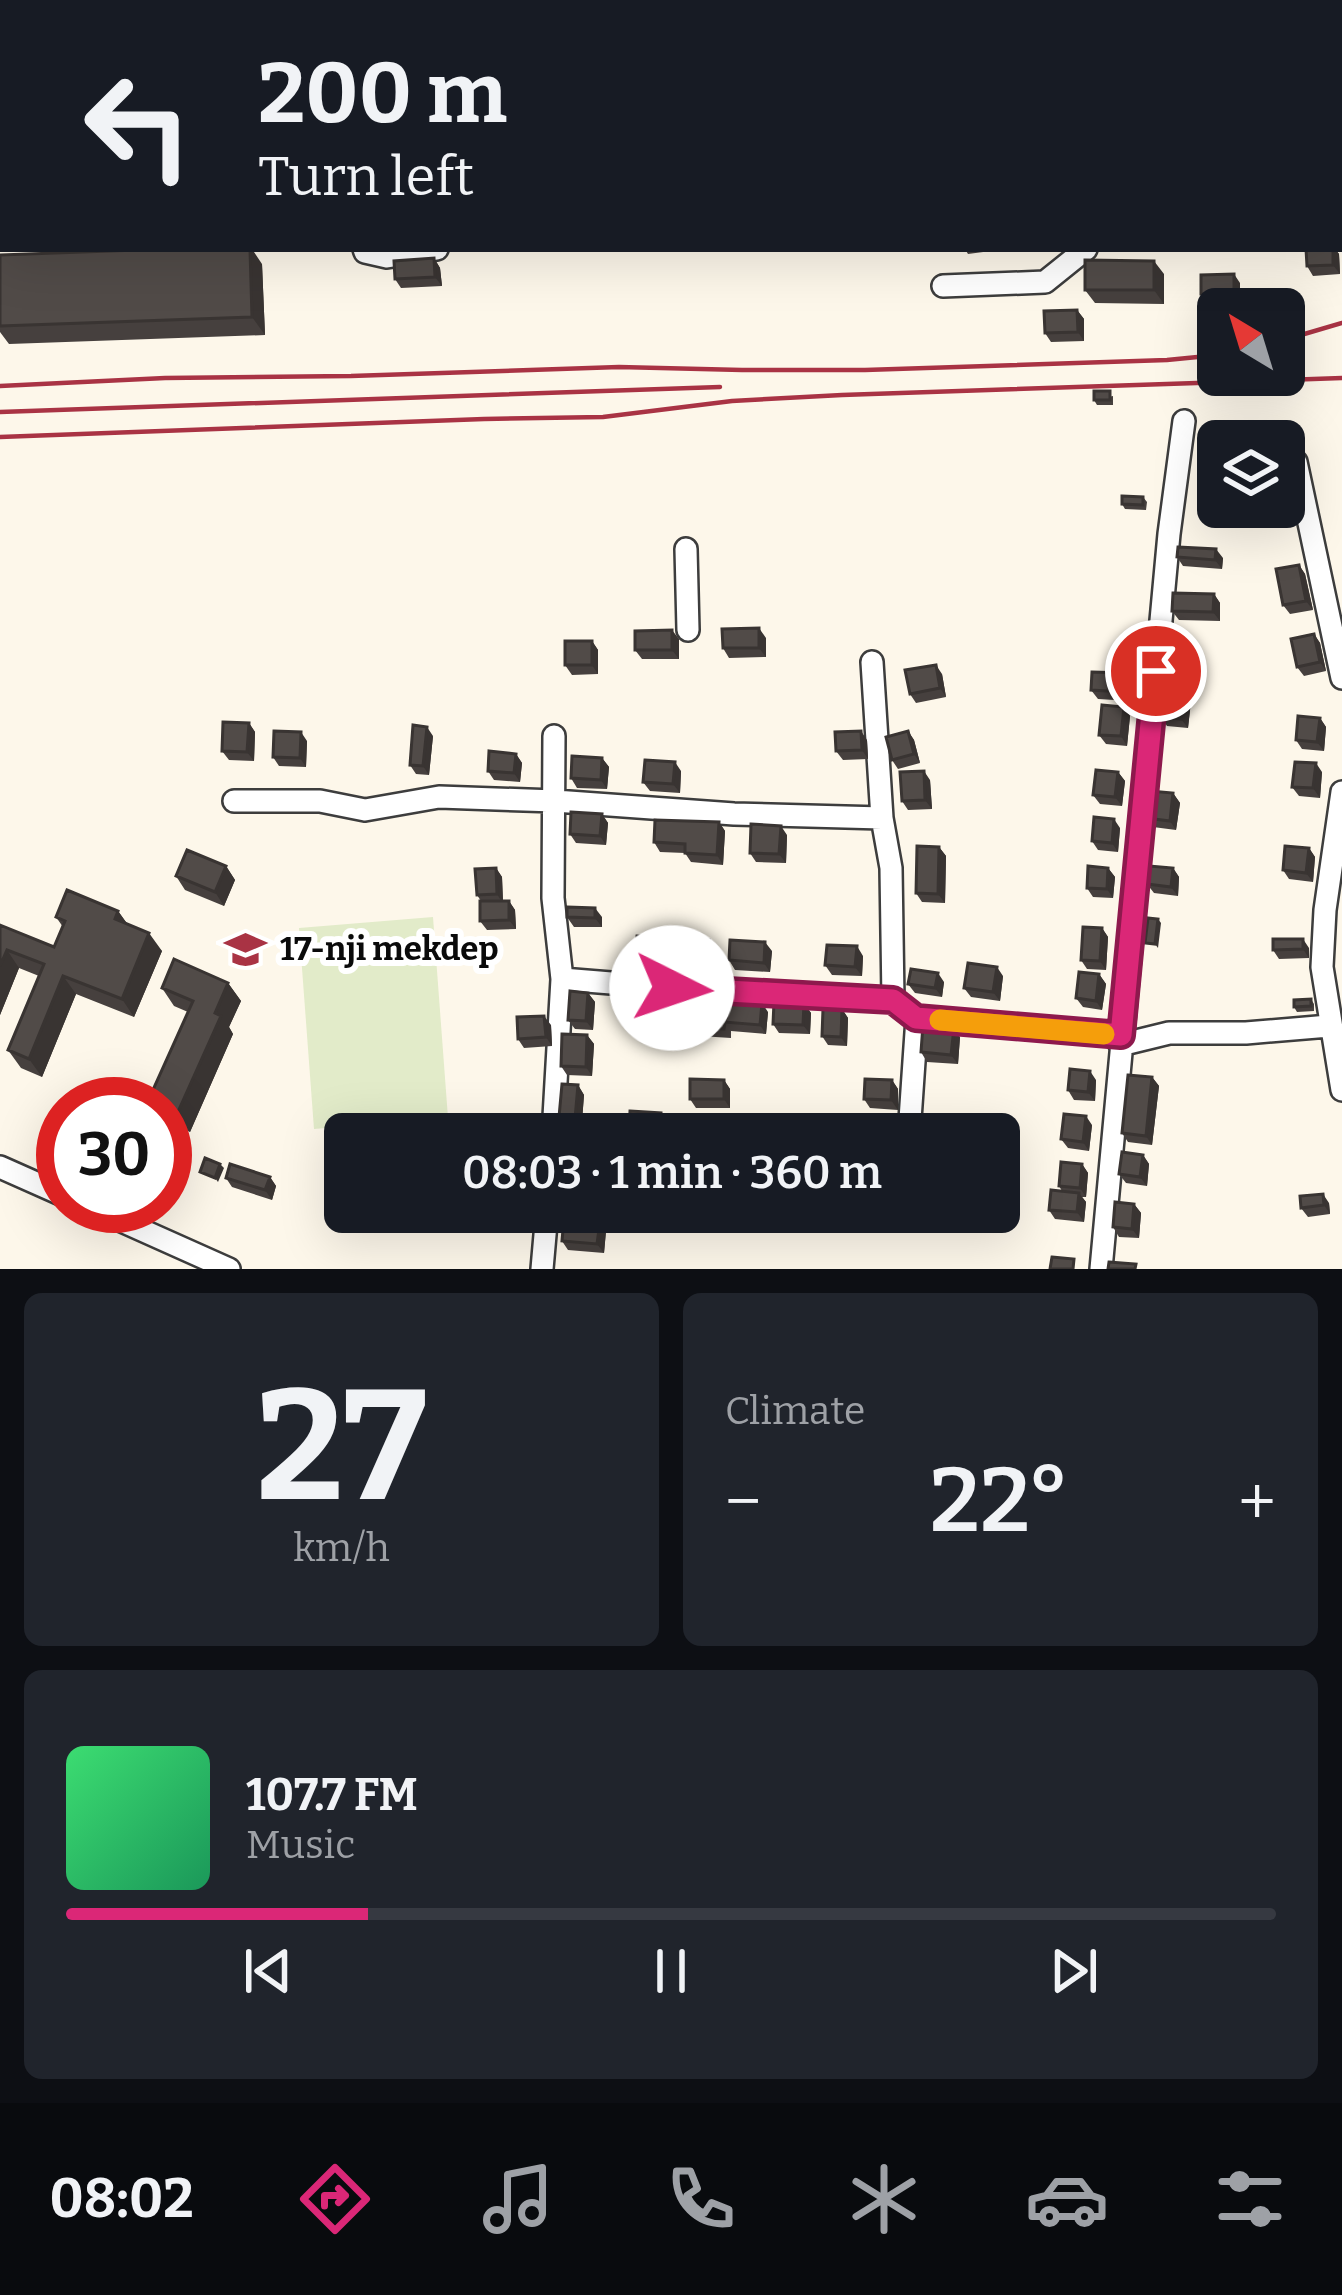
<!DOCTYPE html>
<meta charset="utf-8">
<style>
:root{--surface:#171b24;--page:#20242c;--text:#f1f3f6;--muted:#9ea1a6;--line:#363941;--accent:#db2777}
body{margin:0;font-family:Bitter,serif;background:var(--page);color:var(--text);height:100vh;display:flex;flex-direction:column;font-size:45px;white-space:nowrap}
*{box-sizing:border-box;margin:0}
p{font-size:39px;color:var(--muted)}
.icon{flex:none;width:66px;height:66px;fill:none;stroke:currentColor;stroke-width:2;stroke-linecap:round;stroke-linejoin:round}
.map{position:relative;height:1269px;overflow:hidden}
.side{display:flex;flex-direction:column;gap:24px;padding:24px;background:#0d0f14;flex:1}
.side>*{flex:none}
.banner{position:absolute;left:0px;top:0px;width:1344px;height:252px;box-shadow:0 12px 48px #0002;background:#171b24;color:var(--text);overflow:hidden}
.needle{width:78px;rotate:322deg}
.fabs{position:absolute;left:1197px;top:288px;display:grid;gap:24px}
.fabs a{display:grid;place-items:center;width:108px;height:108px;border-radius:18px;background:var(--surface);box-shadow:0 12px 48px #0002;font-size:60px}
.speed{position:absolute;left:36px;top:1077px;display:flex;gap:24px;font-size:60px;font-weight:700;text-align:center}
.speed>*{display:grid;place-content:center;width:156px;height:156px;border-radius:50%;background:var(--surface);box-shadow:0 12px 48px #0002;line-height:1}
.speed .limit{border:18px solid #d22;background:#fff;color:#111}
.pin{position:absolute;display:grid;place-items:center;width:102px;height:102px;color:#fff;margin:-51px;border:6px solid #fff;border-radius:50%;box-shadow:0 3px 12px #0007}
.me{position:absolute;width:132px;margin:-66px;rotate:94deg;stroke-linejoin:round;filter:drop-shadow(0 0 9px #0008)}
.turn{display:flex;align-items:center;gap:42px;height:252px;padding:0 60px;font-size:54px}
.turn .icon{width:156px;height:156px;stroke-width:2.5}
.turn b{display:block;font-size:84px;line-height:102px}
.big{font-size:90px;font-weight:600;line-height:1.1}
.side .widget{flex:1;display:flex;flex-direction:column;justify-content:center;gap:18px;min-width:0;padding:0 42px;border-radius:18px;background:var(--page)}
.side .dial{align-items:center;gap:0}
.dial b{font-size:156px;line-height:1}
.song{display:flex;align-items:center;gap:36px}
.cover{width:144px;height:144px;border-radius:18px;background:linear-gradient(135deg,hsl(140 70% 55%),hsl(150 70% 35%))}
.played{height:12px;border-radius:6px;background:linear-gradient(90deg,var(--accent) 25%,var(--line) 25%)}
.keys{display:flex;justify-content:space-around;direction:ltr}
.heat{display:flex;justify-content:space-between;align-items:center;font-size:66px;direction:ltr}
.side .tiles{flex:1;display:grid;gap:24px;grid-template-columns:1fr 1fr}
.widget:last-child{grid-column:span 2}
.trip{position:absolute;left:324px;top:1113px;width:696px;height:120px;border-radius:18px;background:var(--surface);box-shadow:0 12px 48px #0002;font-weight:600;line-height:120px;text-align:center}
.dock{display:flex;height:192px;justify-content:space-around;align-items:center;background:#090b0e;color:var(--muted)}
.dock .icon{width:84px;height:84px}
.dock .selected{color:var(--accent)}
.dock b{font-size:54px;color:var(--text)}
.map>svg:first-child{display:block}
.pitch{fill:#e2ebc9}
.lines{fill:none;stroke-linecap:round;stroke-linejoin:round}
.minor-casing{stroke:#3d3d3d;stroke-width:26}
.minor{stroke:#fff;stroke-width:21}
.rail{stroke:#a93344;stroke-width:4.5}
.wall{fill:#46403e}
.shaded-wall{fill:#393432}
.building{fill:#514b48;stroke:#393432;stroke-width:3}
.route-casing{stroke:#8e194d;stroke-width:30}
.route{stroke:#db2777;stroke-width:21}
.slow{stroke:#f59e0b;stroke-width:21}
.labels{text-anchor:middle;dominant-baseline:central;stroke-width:12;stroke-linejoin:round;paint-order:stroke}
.poi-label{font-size:33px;font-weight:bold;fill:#0a0a0a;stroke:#fff;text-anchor:start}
</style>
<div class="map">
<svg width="1342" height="1269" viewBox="0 0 1342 1269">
<rect width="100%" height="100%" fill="#fdf7ea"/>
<path class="pitch" d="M433,917L448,1118L314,1129L299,928Z"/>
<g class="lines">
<defs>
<path id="minor" d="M764,0L765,3
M853,0L854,3
M1106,0L1108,3
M298,3V0
M1071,3L1076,0
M0,104H3
M364,249L365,252L387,257L437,249
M943,286L1045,282L1086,249
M1296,462L1342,678
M686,549L688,630
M872,662L882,818L891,868L893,1000
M1342,792L1325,910L1322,967L1342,1090
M234,801H320L365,810L439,797L555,801L734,814L882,818
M562,979L709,991L893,1000L917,1018L1121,1035
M1120,1045L1169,1033H1246L1329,1026
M553,1134L562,979L553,898L554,736
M909,1134L917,1018
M0,1167L63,1195
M88,1206L229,1269
M542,1269L547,1212
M1101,1269L1169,534L1184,421"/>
</defs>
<use href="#minor" class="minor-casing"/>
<use href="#minor" class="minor"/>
<path class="rail" d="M1284,340L1342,323
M0,386L165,378L351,376L619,367L742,370H865L1167,360L1218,355
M0,412L720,387
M0,437L484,419L603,417L732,401L842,395L1342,378"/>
</g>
<path class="wall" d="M1236,0H1271L1267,3H1238Z
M965,249H1006L968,254Z
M1306,249H1335L1339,254L1340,274L1313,276L1307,266Z
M0,255L262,264L265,335L9,344L0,332Z
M434,258L440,268L442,286L401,288L395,279Z
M1164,274V304L1095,303L1085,290Z
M1240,283V302L1208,303L1201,294Z
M1077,310L1084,319V341L1051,342L1045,333Z
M1113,396V405H1097L1094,400Z
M1143,497L1147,502L1146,510L1125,509L1122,504Z
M1177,557L1223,558L1222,569L1183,566Z
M1299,565L1305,574L1313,610L1290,614L1283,605Z
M1214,594L1220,603V621L1179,620L1172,611Z
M1314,634L1320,643L1326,671L1304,676L1297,667Z
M766,638V657L729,658L723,648Z
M679,639V659H642L635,650Z
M592,641L598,650V674L572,675L565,665Z
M1188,665L1194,674L1188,728L1167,726L1161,717Z
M942,674L946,697L916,703L910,694Z
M1132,682L1131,701L1098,699L1091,690Z
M1124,707L1130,716L1127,746L1106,744L1099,735Z
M1320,718L1326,727L1324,751L1302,749L1296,740Z
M249,723L255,732L254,761L229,760L222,751Z
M908,731L914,740L920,763L898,769L892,760Z
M433,736L429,775L416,774L410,765Z
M867,740L868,759L843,760L836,751Z
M307,741L306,767L279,766L273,757Z
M516,754L522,763L520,782L494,780L488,771Z
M602,758L609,767L607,789L577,788L571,778Z
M681,771L680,793L650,791L643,782Z
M1118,772L1125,781L1122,806L1100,804L1093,795Z
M1322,772L1320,798L1299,796L1292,787Z
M930,780L932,809L908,810L902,801Z
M1173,793L1180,803L1176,830L1153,827L1146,818Z
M602,814L608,823L606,845L576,843L570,834Z
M719,822L725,831L723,865L691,862L685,853L660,852L654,842Z
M1120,828L1118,852L1098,850L1092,841Z
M787,835L786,863L756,862L750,853Z
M939,847L946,856L945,903L922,902L916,893Z
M1309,848L1315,857L1313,882L1289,879L1283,870Z
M226,866L235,880L224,906L185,890L176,876Z
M496,868L502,877L503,901H509L515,910L516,929L487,930L480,921L481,901L477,895Z
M1108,868L1115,877L1113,898L1093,897L1087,888Z
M1173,868L1179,877L1178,896L1154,893L1147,884Z
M118,911L128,925L162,951L134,1017L76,994L42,1077L21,1068L8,1050L39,976L19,968L0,1015V925L54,947L63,927L56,917Z
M567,917H602V927H574Z
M1102,928L1108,937L1106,970L1087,969L1081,960Z
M668,938L675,947L673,968L642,966L635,957Z
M709,940L716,949L715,969L687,968L681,959Z
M1309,948V958L1279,959L1273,950Z
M772,951L770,972L735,970L729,960Z
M863,956L862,976L832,975L825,965Z
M1099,974L1106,984L1102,1010L1083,1007L1076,998Z
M1003,976L1000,1001L971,997L964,988Z
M944,982L942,997L915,993L908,984Z
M228,983L241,1001L229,1027L233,1034L190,1132L165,1121V1104H150L148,1101L188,1012L174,1006L162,988Z
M588,993L595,1002L593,1030L575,1029L568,1020Z
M668,996L674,1005L672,1029L644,1027L637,1018Z
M1311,999L1314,1004V1011L1297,1012L1294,1007Z
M804,1004L811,1013L810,1034L779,1033L773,1024Z
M842,1009L848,1018L847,1046L828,1045L822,1036Z
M768,1012L766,1034L731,1031V1038L700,1036L694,1027Z
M551,1025L552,1046L524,1048L518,1039Z
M587,1035L594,1044L592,1076L567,1075L561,1066Z
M960,1037L958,1064L927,1062L921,1052Z
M1152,1077L1159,1086L1152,1145L1128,1142L1122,1133Z
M724,1080L730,1089V1108H696L690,1099Z
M892,1080L898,1089V1110L870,1108L864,1099Z
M1096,1080L1095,1101L1074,1100L1068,1090Z
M578,1085L584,1095L581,1134H562L558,1128Z
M1092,1125L1089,1151L1068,1148L1061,1139Z
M1143,1155L1149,1164L1147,1186L1126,1183L1119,1174Z
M1082,1164L1088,1173L1086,1197H1082L1086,1202L1084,1222L1055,1219L1049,1210L1062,1191L1059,1186Z
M270,1177L276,1186L272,1200L232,1187L226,1178Z
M1329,1203L1330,1214L1308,1217L1301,1208Z
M1134,1204L1141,1213L1139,1238L1119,1237L1113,1227Z
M857,1212H890L889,1215Z
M901,1212H935V1218L903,1216Z
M600,1222L606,1231L604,1253L568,1250L562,1241Z"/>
<path class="shaded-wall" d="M250,249H252L262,264L265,335L252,317Z
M1333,249H1335L1339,254L1340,274L1333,265Z
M434,258L440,268L442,286L435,277Z
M1154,261L1164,274V304L1154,290Z
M1234,274L1240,283V302L1234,293Z
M1077,310L1084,319V341L1078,332Z
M1216,549L1223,558L1222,569L1215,560Z
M1299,565L1305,574L1313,610L1306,601Z
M1214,594L1220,603V621L1213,612Z
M759,628L766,638V657L759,648Z
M672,630L679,639V659L672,650Z
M1314,634L1320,643L1326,671L1320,662Z
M592,641L598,650V674L592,665Z
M936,665L942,674L946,697L940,688Z
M1188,665L1194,674L1188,728L1181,719Z
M1125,673L1132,682L1131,701L1124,692Z
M1124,707L1130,716L1127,746L1121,736Z
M1320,718L1326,727L1324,751L1317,742Z
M249,723L255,732L254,761L247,752Z
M427,727L433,736L429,775L423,766Z
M861,731L867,740L868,759L862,750Z
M908,731L914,740L920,763L914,754Z
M301,732L307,741L306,767L300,758Z
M516,754L522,763L520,782L514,773Z
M602,758L609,767L607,789L601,780Z
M675,762L681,771L680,793L673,784Z
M1316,763L1322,772L1320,798L1313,788Z
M924,771L930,780L932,809L925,800Z
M1118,772L1125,781L1122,806L1115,797Z
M1173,793L1180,803L1176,830L1170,821Z
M602,814L608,823L606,845L600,836Z
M1114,819L1120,828L1118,852L1112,843Z
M719,822L725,831L723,865L717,855Z
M781,826L787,835L786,863L779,854Z
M939,847L946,856L945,903L938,894Z
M1309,848L1315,857L1313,882L1306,873Z
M226,866L235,880L224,906L215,892Z
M496,868L502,877L503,904L497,894Z
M1108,868L1115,877L1113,898L1107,889Z
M1173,868L1179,877L1178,896L1171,887Z
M509,901L515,910L516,929L509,920Z
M595,908L602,917V927L595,918Z
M118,911L131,929L115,919Z
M1158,919L1161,923L1158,948L1155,944Z
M1102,928L1108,937L1106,970L1100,961Z
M149,933L162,951L134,1017L122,999Z
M668,938L675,947L673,968L667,959Z
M1303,939L1309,948V958L1303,949Z
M709,940L716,949L715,969L708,959Z
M765,942L772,951L770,972L764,963Z
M857,946L863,956L862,976L855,967Z
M7,950L19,968L0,1015V966Z
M997,967L1003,976L1000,1001L993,992Z
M938,973L944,982L942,997L935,988Z
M1099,974L1106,984L1102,1010L1096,1001Z
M63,976L76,994L42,1077L29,1059Z
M228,983L241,1001L229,1027L233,1034L190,1132L177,1114Z
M588,993L595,1002L593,1030L586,1021Z
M668,996L674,1005L672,1029L666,1020Z
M762,1003L768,1012L766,1034L760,1025Z
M804,1004L811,1013L810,1034L803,1025Z
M842,1009L848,1018L847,1046L841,1037Z
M544,1016L551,1025L552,1046L546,1037Z
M954,1028L960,1037L958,1064L951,1055Z
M587,1035L594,1044L592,1076L586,1067Z
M1090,1071L1096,1080L1095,1101L1088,1092Z
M1152,1077L1159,1086L1152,1145L1146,1136Z
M724,1080L730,1089V1108L724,1099Z
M892,1080L898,1089V1110L891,1100Z
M578,1085L584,1095L581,1134H577L574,1130Z
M661,1113L667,1122V1134H660Z
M1086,1116L1092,1125L1089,1151L1083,1142Z
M1143,1155L1149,1164L1147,1186L1140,1177Z
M220,1164L224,1168L218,1182L215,1178Z
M1082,1164L1088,1173L1086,1197L1080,1188Z
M270,1177L276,1186L272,1200L265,1190Z
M1079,1193L1086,1202L1084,1222L1077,1212Z
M1323,1194L1329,1203L1330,1214L1324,1205Z
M1134,1204L1141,1213L1139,1238L1132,1229Z
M600,1222L606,1231L604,1253L597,1244Z"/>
<path class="building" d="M722,0H749V1L723,3Z
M3,141V172H1L0,142Z
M165,249H250L252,317L0,326V255Z
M1306,249H1333V265L1307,266Z
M434,258L435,277L395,279L394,261Z
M1085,260L1154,261V290H1085Z
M1234,274V293L1201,294V275Z
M1077,310L1078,332L1045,333L1044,311Z
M1094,391H1110V400H1094Z
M1122,496L1143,497V505L1122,504Z
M1178,547L1216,549L1215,560L1177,557Z
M1299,565L1306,601L1283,605L1276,569Z
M1173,593L1214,594L1213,612L1172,611Z
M759,628V648H723L722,629Z
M672,630V650H635V631Z
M1314,634L1320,662L1297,667L1291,639Z
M565,641H592V665H565Z
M1167,663L1188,665L1181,719L1161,717Z
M936,665L940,688L910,694L905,670Z
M1092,672L1125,673L1124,692L1091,690Z
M1102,705L1124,707L1121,736L1099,735Z
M1298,716L1320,718L1317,742L1296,740Z
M223,722L249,723L247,752L222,751Z
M413,725L427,727L423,766L410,765Z
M274,731L301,732L300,758L273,757Z
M861,731L862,750L836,751L835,732Z
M908,731L914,754L892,760L886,737Z
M489,751L516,754L514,773L488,771Z
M572,756L602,758L601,780L571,778Z
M645,760L675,762L673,784L643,782Z
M1295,762L1316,763L1313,788L1292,787Z
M1096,770L1118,772L1115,797L1093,795Z
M924,771L925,800L902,801L900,772Z
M1150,791L1173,793L1170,821L1146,818Z
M571,812L602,814L600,836L570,834Z
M1094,817L1114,819L1112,843L1092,841Z
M655,820L719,822L717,855L685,853V844L654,842Z
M751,824L781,826L779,854L750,853Z
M917,846L939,847L938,894L916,893Z
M1285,846L1309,848L1306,873L1283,870Z
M187,850L226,866L215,892L176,876Z
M1088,866L1108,868L1107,889L1087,888Z
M1149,866L1173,868L1171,887L1147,884Z
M496,868L497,894L477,895L475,869Z
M67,890L118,911L115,919L149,933L122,999L63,976L29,1059L8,1050L44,964L7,950L0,966V925L54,947L65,921L56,917Z
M480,901H509V920L480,921Z
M567,907L595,908V918L567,917Z
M1148,918L1158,919L1155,944L1145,943Z
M1083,927L1102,928L1100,961L1081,960Z
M637,936L668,938L667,959L635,957Z
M682,939L709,940L708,959H681Z
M1273,939H1303V949L1273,950Z
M730,940L765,942L764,963L729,960Z
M827,945L857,946L855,967L825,965Z
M174,959L228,983L215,1013L221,1016L177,1114L165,1109V1104H155L148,1101L193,1001L162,988Z
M968,963L997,967L993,992L964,988Z
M911,969L938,973L935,988L908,984Z
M1079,972L1099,974L1096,1001L1076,998Z
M570,991L588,993L586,1021L568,1020Z
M639,994L668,996L666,1020L637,1018Z
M696,997L762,1003L760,1025L725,1022L724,1029L694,1027Z
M1311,999V1006L1294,1007V1000Z
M774,1002L804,1004L803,1025L773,1024Z
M823,1009H842L841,1037L822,1036Z
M544,1016L546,1037L518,1039L517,1017Z
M923,1025L954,1028L951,1055L921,1052Z
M562,1034L587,1035L586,1067L561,1066Z
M1070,1069L1090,1071L1088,1092L1068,1090Z
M1128,1075L1152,1077L1146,1136L1122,1133Z
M690,1079L724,1080V1099H690Z
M865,1079L892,1080L891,1100L864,1099Z
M562,1084L578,1085L574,1130L558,1128Z
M630,1111L661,1113L660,1134L629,1133Z
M1064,1114L1086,1116L1083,1142L1061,1139Z
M742,1119L768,1121L767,1130H770L771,1121L797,1124L796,1134H740Z
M815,1121L848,1124L847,1134H814Z
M1122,1152L1143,1155L1140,1177L1119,1174Z
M205,1158L220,1164L215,1178L200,1172Z
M1061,1162L1082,1164L1080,1188L1059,1186Z
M230,1164L270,1177L265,1190L226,1178Z
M1051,1190L1079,1193L1077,1212L1049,1210Z
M1323,1194L1324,1205L1301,1208L1300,1196Z
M1115,1202L1134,1204L1132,1229L1113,1227Z
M564,1218L600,1222L597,1244L562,1241Z
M1052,1257L1074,1259L1073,1269H1050Z
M1109,1262L1136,1264L1135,1269H1108Z"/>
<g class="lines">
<defs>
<path id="route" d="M672,988L893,1000L916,1018L1121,1035L1156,671"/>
</defs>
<use href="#route" class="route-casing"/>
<use href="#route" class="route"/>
<path class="slow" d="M940,1020L1104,1034"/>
</g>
<defs>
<symbol id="school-bare" viewBox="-9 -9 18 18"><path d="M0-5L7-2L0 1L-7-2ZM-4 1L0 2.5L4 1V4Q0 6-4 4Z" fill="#a93344" stroke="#fff" stroke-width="2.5" paint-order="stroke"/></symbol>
</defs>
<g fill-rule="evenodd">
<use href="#school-bare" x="216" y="920" width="59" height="59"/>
</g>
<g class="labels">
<g class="poi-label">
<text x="280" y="949">17-nji mekdep</text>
</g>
</g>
</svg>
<div class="fabs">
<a><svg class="needle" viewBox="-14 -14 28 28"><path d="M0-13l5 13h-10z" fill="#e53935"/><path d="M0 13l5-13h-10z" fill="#9ea1a6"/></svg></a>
<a><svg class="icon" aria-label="layers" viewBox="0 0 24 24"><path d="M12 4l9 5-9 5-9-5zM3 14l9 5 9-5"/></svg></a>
</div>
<div class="speed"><div class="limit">30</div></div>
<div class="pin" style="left:1156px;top:671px;background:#d93025"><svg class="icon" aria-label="arrive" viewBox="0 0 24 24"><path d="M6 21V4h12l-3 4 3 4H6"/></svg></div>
<svg class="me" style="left:672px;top:988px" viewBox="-20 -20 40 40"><circle r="19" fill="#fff"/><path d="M0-13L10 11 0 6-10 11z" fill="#db2777"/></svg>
<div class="trip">08:03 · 1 min · 360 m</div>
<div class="banner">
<div class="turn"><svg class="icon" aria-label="left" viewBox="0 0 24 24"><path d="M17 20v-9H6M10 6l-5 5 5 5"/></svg><div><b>200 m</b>Turn left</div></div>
</div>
</div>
<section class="side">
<div class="tiles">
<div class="widget dial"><b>27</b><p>km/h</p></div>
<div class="widget"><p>Climate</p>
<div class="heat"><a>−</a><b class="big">22°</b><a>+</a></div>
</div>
<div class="widget">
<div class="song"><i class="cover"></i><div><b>107.7 FM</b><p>Music</p></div></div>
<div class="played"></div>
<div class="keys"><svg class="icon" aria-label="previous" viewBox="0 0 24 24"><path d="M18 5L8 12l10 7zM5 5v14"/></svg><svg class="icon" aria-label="pause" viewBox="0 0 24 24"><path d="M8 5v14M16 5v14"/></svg><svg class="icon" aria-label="next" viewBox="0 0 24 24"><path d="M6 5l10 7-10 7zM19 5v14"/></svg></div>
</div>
</div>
</section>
<nav class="dock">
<b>08:02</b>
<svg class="icon selected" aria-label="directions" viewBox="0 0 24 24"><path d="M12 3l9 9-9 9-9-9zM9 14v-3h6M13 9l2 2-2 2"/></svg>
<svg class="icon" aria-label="music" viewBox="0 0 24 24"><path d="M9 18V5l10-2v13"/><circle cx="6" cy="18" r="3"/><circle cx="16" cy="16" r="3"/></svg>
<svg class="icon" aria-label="phone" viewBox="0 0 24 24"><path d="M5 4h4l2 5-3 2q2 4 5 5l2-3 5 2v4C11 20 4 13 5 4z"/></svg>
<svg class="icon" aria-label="climate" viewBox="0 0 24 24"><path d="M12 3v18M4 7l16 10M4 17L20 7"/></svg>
<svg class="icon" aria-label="car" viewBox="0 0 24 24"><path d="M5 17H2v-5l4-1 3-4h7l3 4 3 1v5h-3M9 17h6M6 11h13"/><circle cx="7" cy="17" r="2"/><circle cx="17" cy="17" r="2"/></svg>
<svg class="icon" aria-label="filters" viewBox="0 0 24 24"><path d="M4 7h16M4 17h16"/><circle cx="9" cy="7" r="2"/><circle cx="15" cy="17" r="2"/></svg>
</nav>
